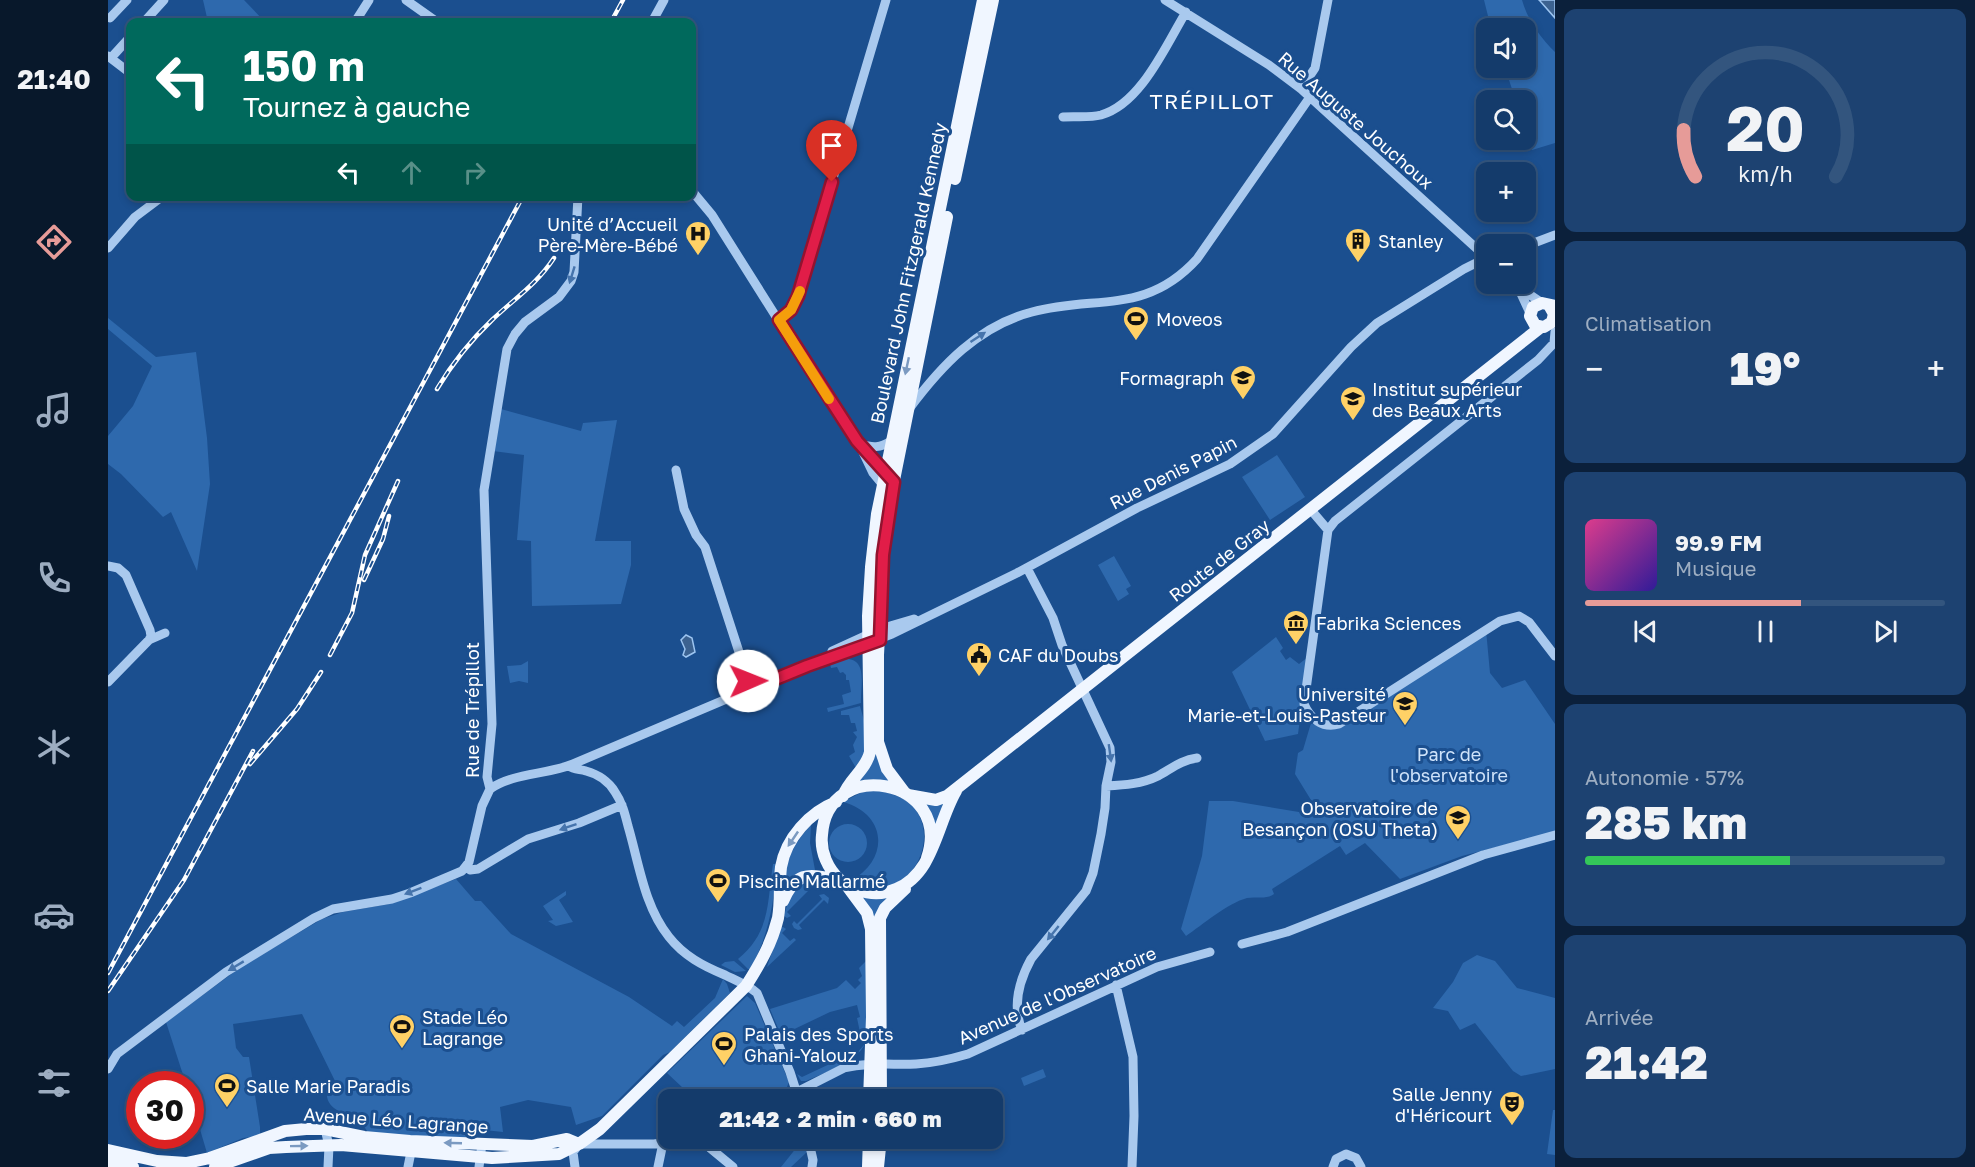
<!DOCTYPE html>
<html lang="fr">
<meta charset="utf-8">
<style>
:root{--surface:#143b6b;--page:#1d4271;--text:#f1f3f6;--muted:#9dadc1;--line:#33557e;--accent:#e69b98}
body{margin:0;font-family:"Golos Text",sans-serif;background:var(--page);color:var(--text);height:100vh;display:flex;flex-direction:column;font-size:22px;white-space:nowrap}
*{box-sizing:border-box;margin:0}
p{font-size:20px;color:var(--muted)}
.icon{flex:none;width:33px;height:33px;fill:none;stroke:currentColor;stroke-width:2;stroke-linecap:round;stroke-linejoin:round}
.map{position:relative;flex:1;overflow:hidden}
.drawer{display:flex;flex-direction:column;gap:9px;padding:9px;background:#0b203b;width:420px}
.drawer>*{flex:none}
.top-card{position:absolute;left:18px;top:18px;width:570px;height:183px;border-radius:12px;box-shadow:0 3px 9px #0003,0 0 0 2px var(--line);background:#00695c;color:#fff;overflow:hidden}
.tools{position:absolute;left:1368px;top:18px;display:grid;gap:12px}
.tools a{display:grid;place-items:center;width:60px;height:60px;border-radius:12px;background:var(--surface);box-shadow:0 3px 9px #0003,0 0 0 2px var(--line);font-size:30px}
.speed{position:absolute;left:18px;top:1071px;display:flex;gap:12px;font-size:30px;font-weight:700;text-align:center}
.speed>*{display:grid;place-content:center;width:78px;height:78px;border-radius:50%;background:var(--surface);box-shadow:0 3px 9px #0003,0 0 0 2px var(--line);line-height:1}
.speed .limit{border:9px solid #d22;background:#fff;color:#111}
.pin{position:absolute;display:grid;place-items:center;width:51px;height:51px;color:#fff;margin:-62px -26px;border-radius:50% 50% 50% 0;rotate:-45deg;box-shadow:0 0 6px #0007}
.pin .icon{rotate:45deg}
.me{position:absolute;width:66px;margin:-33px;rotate:89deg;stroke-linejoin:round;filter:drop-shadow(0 0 4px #0008)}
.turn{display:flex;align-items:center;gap:21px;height:126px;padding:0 18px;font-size:27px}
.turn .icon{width:78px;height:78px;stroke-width:2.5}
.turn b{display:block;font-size:42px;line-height:51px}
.lanes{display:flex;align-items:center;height:57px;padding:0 18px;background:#0003;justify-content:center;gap:30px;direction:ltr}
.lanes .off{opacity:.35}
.big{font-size:45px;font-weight:800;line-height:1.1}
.drawer .card{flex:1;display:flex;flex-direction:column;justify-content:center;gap:9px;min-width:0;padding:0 21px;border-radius:12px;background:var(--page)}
.drawer .dial{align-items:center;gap:0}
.dial svg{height:156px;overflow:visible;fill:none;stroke:var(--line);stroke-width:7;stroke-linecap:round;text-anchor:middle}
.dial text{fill:var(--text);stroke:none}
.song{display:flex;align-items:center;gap:18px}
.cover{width:72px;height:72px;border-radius:9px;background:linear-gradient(135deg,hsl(330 70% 55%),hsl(250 70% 35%))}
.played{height:6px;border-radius:3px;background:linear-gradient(90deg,var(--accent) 60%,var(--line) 60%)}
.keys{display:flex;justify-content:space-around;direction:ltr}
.heat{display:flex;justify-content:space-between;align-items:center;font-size:33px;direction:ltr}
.charge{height:9px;border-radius:4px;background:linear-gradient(90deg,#34c759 57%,var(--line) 0)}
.trip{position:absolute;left:550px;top:1089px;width:345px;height:60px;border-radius:12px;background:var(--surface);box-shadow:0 3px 9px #0003,0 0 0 2px var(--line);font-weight:800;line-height:60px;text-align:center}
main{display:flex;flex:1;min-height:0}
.menu{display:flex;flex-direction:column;width:108px;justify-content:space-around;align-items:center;background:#08182b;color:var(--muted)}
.menu .icon{width:42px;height:42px}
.menu .on{color:var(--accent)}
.menu b{font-size:27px;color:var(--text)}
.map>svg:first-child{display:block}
.green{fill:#2e69ad}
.water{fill:#3c6290;stroke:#9cc4f0;stroke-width:1.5}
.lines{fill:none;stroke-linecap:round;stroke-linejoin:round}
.minor{stroke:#a9c9ee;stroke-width:9}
.major{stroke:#f0f6ff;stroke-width:12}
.rail-casing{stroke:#fff;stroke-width:4.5}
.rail{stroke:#1b4f8f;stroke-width:2;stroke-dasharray:7;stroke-linecap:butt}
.oneway{fill:#4674ac}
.oneway2{fill:#7b9ac1}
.route-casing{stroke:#92132f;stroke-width:15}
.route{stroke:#e11d48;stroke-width:10}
.slow{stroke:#f59e0b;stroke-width:10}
.labels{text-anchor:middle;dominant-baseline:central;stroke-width:6;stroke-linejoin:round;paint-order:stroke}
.street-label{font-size:18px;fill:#fff;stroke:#1b4f8f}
.poi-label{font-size:18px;fill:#fff;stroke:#1b4f8f;text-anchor:start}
.park-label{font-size:18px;fill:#cfe3fa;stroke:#1b4f8f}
.quarter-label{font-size:21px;letter-spacing:1.5px;fill:#fff;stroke:#1b4f8f}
</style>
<main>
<nav class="menu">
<b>21:40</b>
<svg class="icon on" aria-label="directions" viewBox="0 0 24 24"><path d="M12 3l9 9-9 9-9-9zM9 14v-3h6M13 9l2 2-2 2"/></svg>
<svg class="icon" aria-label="music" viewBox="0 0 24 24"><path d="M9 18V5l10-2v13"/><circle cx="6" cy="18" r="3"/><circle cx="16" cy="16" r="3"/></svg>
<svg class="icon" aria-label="phone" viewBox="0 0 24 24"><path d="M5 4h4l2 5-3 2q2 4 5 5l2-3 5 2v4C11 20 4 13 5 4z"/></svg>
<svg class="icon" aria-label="climate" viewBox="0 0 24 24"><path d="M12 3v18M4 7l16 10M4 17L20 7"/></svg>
<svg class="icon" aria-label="car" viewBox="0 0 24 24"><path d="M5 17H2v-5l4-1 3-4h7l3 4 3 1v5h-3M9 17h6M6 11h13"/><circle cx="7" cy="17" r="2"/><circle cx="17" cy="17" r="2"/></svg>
<svg class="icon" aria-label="filters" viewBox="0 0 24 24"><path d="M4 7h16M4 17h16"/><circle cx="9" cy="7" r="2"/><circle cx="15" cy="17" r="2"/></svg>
</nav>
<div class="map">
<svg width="1447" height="1167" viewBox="0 0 1447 1167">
<rect width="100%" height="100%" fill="#1b4f8f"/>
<path class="green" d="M95,0H136L157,22H100Z
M1376,0H1414C1420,21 1432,37 1447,52V143L1424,150L1418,130V117L1425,114L1419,95L1407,98L1397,68H1418V28H1383Z
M0,318L48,357L88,352L99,438L102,484L89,571L63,512L55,517L13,474L0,464V436L25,406L44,366L0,329Z
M393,409L473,431L475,423L509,420L487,541H523V565L513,604L424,606L423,541L409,540L416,455L385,451Z
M1169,455L1197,497L1162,520L1134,477Z
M1006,556L1023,586L1018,589L1021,594L1010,601L990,565Z
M1378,630L1382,673L1394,688L1417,680L1447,724V832L1354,856L1292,879L1257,843L1238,855L1232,846L1164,889L1166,894C1158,900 1148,896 1139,898C1120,903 1094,925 1078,936L1073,929L1094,856L1101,801H1125L1203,814V800L1187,774L1190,753L1195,750L1203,723L1216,729H1225Z
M1168,637L1175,648L1172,651L1178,660L1182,657L1191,664L1200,657L1190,734L1157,741L1124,672Z
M736,659C761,657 752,687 753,703L720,712L719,708L736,704L734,695L743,692L741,680H738V675L735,672L732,673L729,667L723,668L722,664Z
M420,661V683L411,681L402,683L399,666L413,665Z
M752,706L757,724V752L748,768L741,756L747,752L745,745L749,737L745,732L749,731L747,723H743L741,715H733V711Z
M766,750L783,782L747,784Z
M772,790C779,793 788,795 794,798C835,821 814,887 770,888C760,888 752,884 743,881C782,859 779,814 735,802L754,792Z
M813,803L835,804L827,833Z
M721 843a19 19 0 1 1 38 0a19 19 0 1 1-38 0Z
M703,825L702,843L707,870L690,874L677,883C677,859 688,841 703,825Z
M665,864H669C666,902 661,936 642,969H640L630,959C663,932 659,902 665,864Z
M348,879L367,901H373L403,934L521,997L564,1026L569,1021L576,1027L607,998L615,979L619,984L622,993L562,1052L555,1055L494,1116L468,1125L463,1107L420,1100L392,1107L395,1132L367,1129L358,1140L261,1134C258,1130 256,1125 252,1122C240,1113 217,1111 219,1092L229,1085L194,1014L125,1024L128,1048L135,1057H141L152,1127V1136L135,1138L99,1153L83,1099L82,1084H78L58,1022L133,967L214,919L235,912L281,904Z
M710,881L713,887L711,888L707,884L679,912L683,916L679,918L676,916C682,895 685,883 710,881Z
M458,891V895L451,900L465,922L448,926L440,921L445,920L435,906Z
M716,894L721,898L720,904L716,900L691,925L694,929L690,930L686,928L684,924L686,921L689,924L714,899L711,895Z
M786,894L769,921L752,895Z
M675,927L678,929L674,933L682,941L686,938L688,940L659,967L672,928Z
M1369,955L1387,961L1409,988L1447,998V1069L1413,1076L1405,1071L1367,1023L1352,1030L1340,1011L1325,1008L1345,982L1355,963Z
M626,961L638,971L627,972L613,965L617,962Z
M758,961L759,1036L753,1037L749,1018L752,1017L749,1005L722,1012L676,1034L672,1033L662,1009L729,988L738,980L747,989L753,983L750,980L754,976L751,968Z
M639,996L647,1003L681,1082L677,1092L662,1099H581L575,1088L559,1073Z
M758,1039C756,1060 715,1073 698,1081H693L689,1074L694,1077L726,1062L747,1055L756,1045Z
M935,1069L938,1077L916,1086L913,1078Z
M1445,1110H1447V1155L1439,1154Z
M689,1139H696L699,1152L683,1167H673L693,1142Z"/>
<path class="water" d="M1431,0H1447V18L1432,1Z
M578,635L584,638L587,652L578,657L575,655L577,649L573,640Z"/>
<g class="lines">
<path class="minor" d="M298,0L329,22
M1057,0L1161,65L1193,89L1378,257
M2,18L19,0
M36,22L56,0
M247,22L261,0
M544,22L556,0
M0,56L22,73
M3,58L22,37
M1193,89L1207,68L1220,0
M955,117C967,116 981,118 993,115C1033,104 1058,45 1078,12
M584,191L604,215L713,388L752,444L780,475
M1418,246L1447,235
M0,248L27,217L55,196
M1406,284L1434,303
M1410,287L1422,313
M671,320L683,310L690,296L778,0
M1447,332L1446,343L1430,360L1227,521L1220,530L1196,704C1202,718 1214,729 1231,724L1392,621L1411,616L1421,622L1447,656
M801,409C833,366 870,326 924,312C989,295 1038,315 1089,259L1202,97
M752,444C765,448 772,448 783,441
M754,450L765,473L774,484L778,483
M568,470L576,509L588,535L597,547L643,689
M1203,510L1220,530
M0,566L10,568L18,575L42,630L43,636L41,640
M724,651L772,629L806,619
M0,682L41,640L57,633
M461,766C466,770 472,769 478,771C490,774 501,782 507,792C514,802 517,814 520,826C531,863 536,906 561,937C576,956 595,966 617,975C627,980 640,985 649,993L682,1072L691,1100
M998,786C1016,785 1034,784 1050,776C1063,769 1073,760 1089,758
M382,789C405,773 438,775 465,764L668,678L784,634L909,573L1029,508L1122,464L1165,434L1243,347L1269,323L1356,269L1372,261L1378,260
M358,867L362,870L370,869L420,839L471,823L514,805
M1134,944L1179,932L1375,855L1447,835
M1008,985L1025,1057L1026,1116L1024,1167
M914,1030C904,1006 911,981 923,959L978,891L985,873L993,834L997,808L998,786L1003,762L1002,748L954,645L945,618L919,568
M0,1069L9,1054L118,972L206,918L225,909L284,899L302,893L354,871L361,862L374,806L382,789L379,777L384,724L376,490L399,349L407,334L417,322L451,297L463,281L466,272L470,196
M673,1100L736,1068C760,1062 784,1065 808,1064C826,1063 843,1059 860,1054L1049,967L1102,952
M217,1129L221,1146L220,1167
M596,1138L602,1148L625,1167
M700,1138L705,1160L704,1167
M300,1167L303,1152
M371,1167L374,1144
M467,1167L465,1152L471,1144H546L589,1138
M550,1167L555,1143
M1225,1167L1228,1159L1238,1154L1248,1158L1253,1167"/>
<path class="major" d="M847,179L885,0
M1441,305L1446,314L1444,322L1436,327L1427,325L1422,316L1425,307L1434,303L1447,306
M797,793L779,769L770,742V655L775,555L784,490L839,217
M800,795L828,800L839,796L1433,327
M735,796C741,779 758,770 762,752L760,616L763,567L769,514L875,0
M819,858C846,778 719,755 714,835C712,852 720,869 732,880C747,893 770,897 788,889C826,874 829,823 848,791
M739,886L759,913L763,929L764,1017L761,1100
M675,901C689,869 702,875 731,880
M773,1100L772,918L777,908L797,889
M0,1150L49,1161L78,1163L102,1158L177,1131L198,1129H217L256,1137L302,1141L425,1146L459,1139L471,1144
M0,1161L25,1167
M107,1167L161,1148L178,1147L233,1145L384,1158L451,1154L471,1144L492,1129L638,986C652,964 664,943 670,918C673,901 671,884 673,867C678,838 702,812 728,802
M760,1167L761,1138
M770,1167L773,1138"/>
<defs>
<path id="rail" d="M503,22L515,0
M329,389C344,364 363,340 384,320C406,299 429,284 446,258
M256,580L275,539L281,516
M222,655L244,613L257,555L290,481
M142,764L189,709L213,672
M0,973L415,196
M0,991L76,880L145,751"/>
</defs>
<use href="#rail" class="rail-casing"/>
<use href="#rail" class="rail"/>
</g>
<defs><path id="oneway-solid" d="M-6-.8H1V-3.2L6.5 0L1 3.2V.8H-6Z" transform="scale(1.5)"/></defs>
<g class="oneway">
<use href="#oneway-solid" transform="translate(464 275) rotate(107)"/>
<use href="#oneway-solid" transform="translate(870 337) rotate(-33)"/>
<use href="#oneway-solid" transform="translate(1002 753) rotate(82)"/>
<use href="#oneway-solid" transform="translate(460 827) rotate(161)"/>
<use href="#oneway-solid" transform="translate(305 891) rotate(159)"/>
<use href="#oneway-solid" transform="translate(945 933) rotate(129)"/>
<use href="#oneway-solid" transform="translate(128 966) rotate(149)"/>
</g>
<g class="oneway2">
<use href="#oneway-solid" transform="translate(799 366) rotate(102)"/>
<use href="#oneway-solid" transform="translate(685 839) rotate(124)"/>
<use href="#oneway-solid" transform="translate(345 1143) rotate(-178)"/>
<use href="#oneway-solid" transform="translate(191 1146) rotate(-1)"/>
</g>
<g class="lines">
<defs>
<path id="route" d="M640,681L643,689L699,666L772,640L775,555L786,482L749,441L671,320L683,310L690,296L724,182"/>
</defs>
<use href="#route" class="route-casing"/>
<use href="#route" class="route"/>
<path class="slow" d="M692,291L683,310L671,320L721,399"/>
</g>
<defs>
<symbol id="hospital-pin" viewBox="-11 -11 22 30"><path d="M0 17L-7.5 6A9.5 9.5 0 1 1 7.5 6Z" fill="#ffd166" stroke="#1b4f8f"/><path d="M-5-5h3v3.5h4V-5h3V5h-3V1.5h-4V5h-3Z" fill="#111"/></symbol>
<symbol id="building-pin" viewBox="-11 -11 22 30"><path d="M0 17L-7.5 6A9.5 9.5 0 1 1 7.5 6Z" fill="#ffd166" stroke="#1b4f8f"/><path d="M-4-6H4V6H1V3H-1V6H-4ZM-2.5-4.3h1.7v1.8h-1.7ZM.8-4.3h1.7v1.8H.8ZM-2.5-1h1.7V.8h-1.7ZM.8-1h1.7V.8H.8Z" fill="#111"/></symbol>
<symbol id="stadium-pin" viewBox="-11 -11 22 30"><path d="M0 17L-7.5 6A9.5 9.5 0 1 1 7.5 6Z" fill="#ffd166" stroke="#1b4f8f"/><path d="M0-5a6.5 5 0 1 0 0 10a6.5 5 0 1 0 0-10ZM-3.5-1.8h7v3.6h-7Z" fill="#111"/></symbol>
<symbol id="university-pin" viewBox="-11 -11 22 30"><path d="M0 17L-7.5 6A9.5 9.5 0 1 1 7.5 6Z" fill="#ffd166" stroke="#1b4f8f"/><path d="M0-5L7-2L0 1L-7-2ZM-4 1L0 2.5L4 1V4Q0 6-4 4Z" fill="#111"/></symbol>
<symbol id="museum-pin" viewBox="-11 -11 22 30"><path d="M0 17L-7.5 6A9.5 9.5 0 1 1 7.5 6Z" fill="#ffd166" stroke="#1b4f8f"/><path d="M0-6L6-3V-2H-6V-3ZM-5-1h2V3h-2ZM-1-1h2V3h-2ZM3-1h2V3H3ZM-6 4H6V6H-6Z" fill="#111"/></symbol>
<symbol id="civic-pin" viewBox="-11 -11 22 30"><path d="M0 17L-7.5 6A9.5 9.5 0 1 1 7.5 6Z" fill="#ffd166" stroke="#1b4f8f"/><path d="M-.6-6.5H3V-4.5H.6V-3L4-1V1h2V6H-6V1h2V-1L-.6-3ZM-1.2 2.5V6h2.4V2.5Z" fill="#111"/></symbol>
<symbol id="theatre-pin" viewBox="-11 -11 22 30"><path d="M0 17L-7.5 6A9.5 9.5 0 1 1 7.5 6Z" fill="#ffd166" stroke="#1b4f8f"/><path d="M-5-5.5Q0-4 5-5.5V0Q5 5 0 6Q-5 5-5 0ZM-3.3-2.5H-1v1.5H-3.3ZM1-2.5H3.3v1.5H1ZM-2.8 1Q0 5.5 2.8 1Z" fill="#111"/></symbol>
</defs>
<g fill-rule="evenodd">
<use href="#hospital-pin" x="575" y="219" width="30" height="40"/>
<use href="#building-pin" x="1235" y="226" width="30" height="40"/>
<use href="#stadium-pin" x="1013" y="304" width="30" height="40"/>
<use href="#university-pin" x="1120" y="363" width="30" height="40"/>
<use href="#university-pin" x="1230" y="384" width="30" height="40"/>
<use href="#museum-pin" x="1173" y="608" width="30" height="40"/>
<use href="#civic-pin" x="856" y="640" width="30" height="40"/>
<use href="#university-pin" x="1282" y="689" width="30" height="40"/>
<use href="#university-pin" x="1335" y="803" width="30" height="40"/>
<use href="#stadium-pin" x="595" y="866" width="30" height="40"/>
<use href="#stadium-pin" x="279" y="1012" width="30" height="40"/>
<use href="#stadium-pin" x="601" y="1029" width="30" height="40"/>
<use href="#stadium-pin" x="104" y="1071" width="30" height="40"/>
<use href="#theatre-pin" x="1389" y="1089" width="30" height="40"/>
</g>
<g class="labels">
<g class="street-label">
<text transform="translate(1248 120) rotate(41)">Rue Auguste Jouchoux</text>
<text transform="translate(800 273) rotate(-78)">Boulevard John Fitzgerald Kennedy</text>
<text transform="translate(1065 472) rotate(-27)">Rue Denis Papin</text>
<text transform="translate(1111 560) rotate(-38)">Route de Gray</text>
<text transform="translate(364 710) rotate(-90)">Rue de Trépillot</text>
<text transform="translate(949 995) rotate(-24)">Avenue de l'Observatoire</text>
<text transform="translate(288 1120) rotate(4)">Avenue Léo Lagrange</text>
</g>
<g class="poi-label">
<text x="570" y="224" text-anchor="end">Unité d’Accueil<tspan x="570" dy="21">Père-Mère-Bébé</tspan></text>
<text x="1270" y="241">Stanley</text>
<text x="1048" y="319">Moveos</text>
<text x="1116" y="378" text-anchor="end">Formagraph</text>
<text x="1264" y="389">Institut supérieur<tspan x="1264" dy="21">des Beaux Arts</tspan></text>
<text x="1208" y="623">Fabrika Sciences</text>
<text x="890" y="655">CAF du Doubs</text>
<text x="1278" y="694" text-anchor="end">Université<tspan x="1278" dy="21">Marie-et-Louis-Pasteur</tspan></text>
<text x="1330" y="808" text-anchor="end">Observatoire de<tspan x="1330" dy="21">Besançon (OSU Theta)</tspan></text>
<text x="630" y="881">Piscine Mallarmé</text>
<text x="314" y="1017">Stade Léo<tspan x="314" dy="21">Lagrange</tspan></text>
<text x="636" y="1034">Palais des Sports<tspan x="636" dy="21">Ghani-Yalouz</tspan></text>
<text x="138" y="1086">Salle Marie Paradis</text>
<text x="1384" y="1094" text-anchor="end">Salle Jenny<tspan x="1384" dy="21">d'Héricourt</tspan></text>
</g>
<g class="park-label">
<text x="1341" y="754">Parc de<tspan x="1341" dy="21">l'observatoire</tspan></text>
</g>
<g class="quarter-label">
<text x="1104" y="101">TRÉPILLOT</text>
</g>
</g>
</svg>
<div class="tools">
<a><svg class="icon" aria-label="sound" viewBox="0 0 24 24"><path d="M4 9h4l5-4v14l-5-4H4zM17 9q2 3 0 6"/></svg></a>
<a><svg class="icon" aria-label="search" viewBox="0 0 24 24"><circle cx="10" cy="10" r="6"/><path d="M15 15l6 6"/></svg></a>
<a>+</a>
<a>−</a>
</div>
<div class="speed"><div class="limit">30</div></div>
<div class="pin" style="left:724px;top:182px;background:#d93025"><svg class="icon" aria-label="arrive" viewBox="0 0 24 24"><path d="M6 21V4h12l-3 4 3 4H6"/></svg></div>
<svg class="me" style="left:640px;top:681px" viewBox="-20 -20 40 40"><circle r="19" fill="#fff"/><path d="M0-13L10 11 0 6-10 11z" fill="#e11d48"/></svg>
<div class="trip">21:42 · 2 min · 660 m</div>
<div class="top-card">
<div class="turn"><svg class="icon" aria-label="left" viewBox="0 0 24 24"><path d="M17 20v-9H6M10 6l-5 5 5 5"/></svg><div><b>150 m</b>Tournez à gauche</div></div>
<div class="lanes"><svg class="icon" aria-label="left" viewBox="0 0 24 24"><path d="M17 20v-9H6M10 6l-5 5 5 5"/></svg><svg class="icon off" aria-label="ahead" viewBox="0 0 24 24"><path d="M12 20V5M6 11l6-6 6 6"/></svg><svg class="icon off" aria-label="right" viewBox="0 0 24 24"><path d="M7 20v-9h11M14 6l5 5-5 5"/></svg></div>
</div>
</div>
<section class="drawer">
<div class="card dial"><svg viewBox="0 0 100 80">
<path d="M14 69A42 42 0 1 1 86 69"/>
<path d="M14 69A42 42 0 0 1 8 45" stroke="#e69b98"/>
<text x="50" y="56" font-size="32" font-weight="700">20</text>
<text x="50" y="72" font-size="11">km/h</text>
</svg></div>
<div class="card"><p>Climatisation</p>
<div class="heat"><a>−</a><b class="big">19°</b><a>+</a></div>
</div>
<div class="card">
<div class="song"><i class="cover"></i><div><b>99.9 FM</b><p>Musique</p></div></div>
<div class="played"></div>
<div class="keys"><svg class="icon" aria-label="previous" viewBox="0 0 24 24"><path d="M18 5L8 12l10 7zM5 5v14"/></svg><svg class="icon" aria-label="pause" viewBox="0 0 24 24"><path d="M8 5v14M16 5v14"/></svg><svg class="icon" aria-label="next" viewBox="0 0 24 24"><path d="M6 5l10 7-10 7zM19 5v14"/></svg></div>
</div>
<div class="card"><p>Autonomie · 57%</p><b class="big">285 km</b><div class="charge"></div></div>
<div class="card"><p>Arrivée</p><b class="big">21:42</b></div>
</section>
</main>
